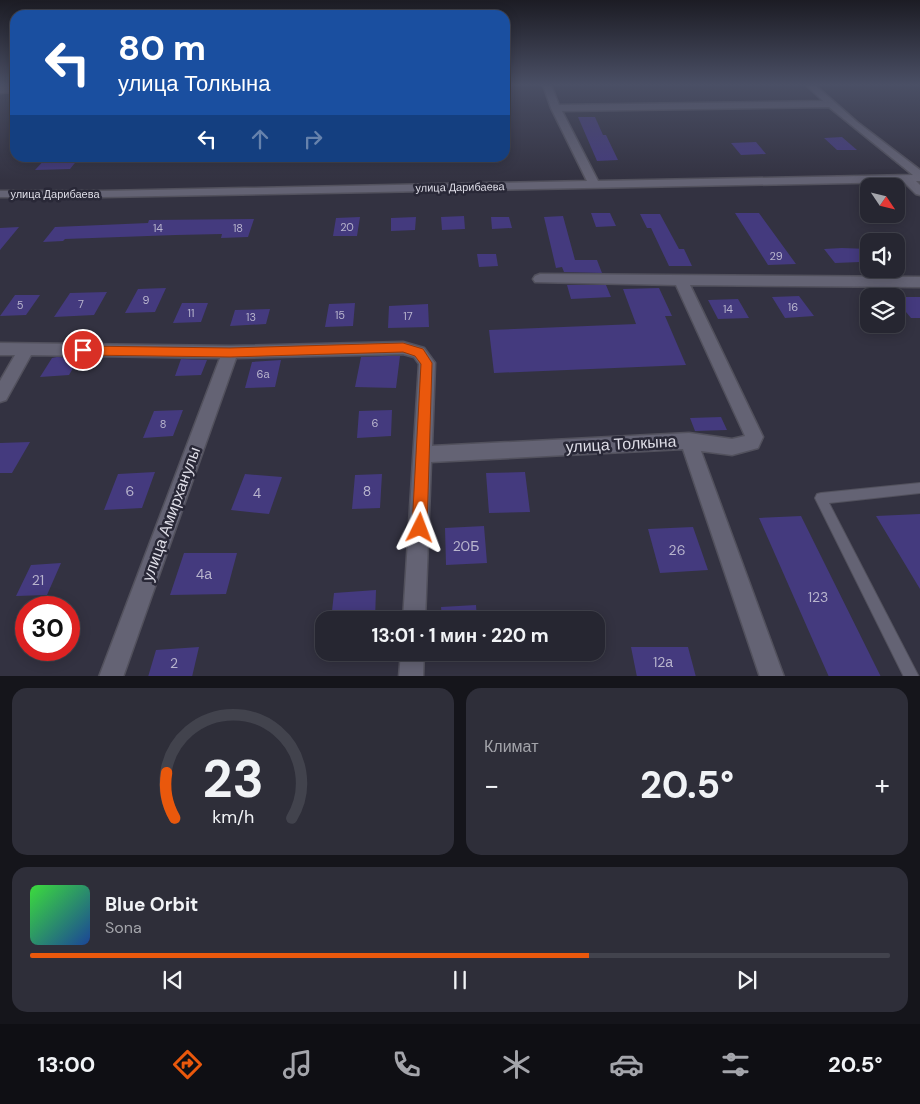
<!DOCTYPE html>
<html lang="ru">
<meta charset="utf-8">
<style>
:root{--surface:#262631;--page:#2e2e39;--text:#f1f3f6;--muted:#a4a5ab;--line:#42434d;--accent:#ea580c}
body{margin:0;font-family:"DM Sans",sans-serif;background:var(--page);color:var(--text);height:100vh;display:flex;flex-direction:column;font-size:19px;white-space:nowrap}
*{box-sizing:border-box;margin:0}
p{font-size:16px;color:var(--muted)}
.icon{flex:none;width:28px;height:28px;fill:none;stroke:currentColor;stroke-width:2;stroke-linecap:round;stroke-linejoin:round}
.map{position:relative;height:676px;overflow:hidden}
.sheet{display:flex;flex-direction:column;gap:12px;padding:12px;background:#15151b;flex:1}
.sheet>*{flex:none}
.hud{position:absolute;left:10px;top:10px;width:500px;height:152px;border-radius:15px;box-shadow:0 2px 12px #0003,0 0 0 1px var(--line);background:#1a4fa0;color:#fff;overflow:hidden}
.needle{width:32px;rotate:125deg}
.fabs{position:absolute;left:860px;top:178px;display:grid;gap:10px}
.fabs a{display:grid;place-items:center;width:45px;height:45px;border-radius:10px;background:var(--surface);box-shadow:0 2px 12px #0003,0 0 0 1px var(--line);font-size:25px}
.speed{position:absolute;left:15px;top:596px;display:flex;gap:10px;font-size:25px;font-weight:700;text-align:center}
.speed>*{display:grid;place-content:center;width:65px;height:65px;border-radius:50%;background:var(--surface);box-shadow:0 2px 12px #0003,0 0 0 1px var(--line);line-height:1}
.speed .limit{border:8px solid #d22;background:#fff;color:#111}
.pin{position:absolute;display:grid;place-items:center;width:42px;height:42px;color:#fff;margin:-21px;border:2px solid #fff;border-radius:50%;box-shadow:0 1px 5px #0007}
.me{position:absolute;width:55px;margin:-28px;rotate:3deg;stroke-linejoin:round;filter:drop-shadow(0 0 4px #0008)}
.turn{display:flex;align-items:center;gap:18px;height:105px;padding:0 25px;font-size:22px}
.turn .icon{width:65px;height:65px;stroke-width:2.5}
.turn b{display:block;font-size:35px;line-height:42px}
.lanes{display:flex;align-items:center;height:48px;padding:0 25px;background:#0003;justify-content:center;gap:25px;direction:ltr}
.lanes .off{opacity:.35}
.big{font-size:38px;font-weight:700;line-height:1.1}
.sheet .card{flex:1;display:flex;flex-direction:column;justify-content:center;gap:8px;min-width:0;padding:0 18px;border-radius:15px;background:var(--page)}
.sheet .dial{align-items:center;gap:0}
.dial svg{height:130px;overflow:visible;fill:none;stroke:var(--line);stroke-width:7;stroke-linecap:round;text-anchor:middle}
.dial text{fill:var(--text);stroke:none}
.song{display:flex;align-items:center;gap:15px}
.cover{width:60px;height:60px;border-radius:8px;background:linear-gradient(135deg,hsl(120 70% 55%),hsl(220 70% 35%))}
.played{height:5px;border-radius:2px;background:linear-gradient(90deg,var(--accent) 65%,var(--line) 65%)}
.keys{display:flex;justify-content:space-around;direction:ltr}
.heat{display:flex;justify-content:space-between;align-items:center;font-size:28px;direction:ltr}
.sheet .tiles{flex:1;display:grid;gap:12px;grid-template-columns:1fr 1fr}
.card:last-child{grid-column:span 2}
.trip{position:absolute;left:315px;top:611px;width:290px;height:50px;border-radius:15px;background:var(--surface);box-shadow:0 2px 12px #0003,0 0 0 1px var(--line);font-weight:700;line-height:50px;text-align:center}
.tab-bar{display:flex;height:80px;justify-content:space-around;align-items:center;background:#0f0f14;color:var(--muted)}
.tab-bar .icon{width:35px;height:35px}
.tab-bar .on{color:var(--accent)}
.tab-bar b{font-size:22px;color:var(--text)}
.map>svg:first-child{display:block}
.building{fill:#443a7e}
.lines{fill:none;stroke-linecap:round;stroke-linejoin:round}
.lane-casing{stroke:#52515d;stroke-width:2}
.street-casing{stroke:#52515d;stroke-width:3}
.lane{fill:#646374;fill-rule:evenodd}
.street{fill:#646374;fill-rule:evenodd}
.route{fill:#ea580c;stroke:#983908}
.labels{text-anchor:middle;dominant-baseline:central;stroke-width:5;stroke-linejoin:round;paint-order:stroke}
.far-street-label{font-size:11px;fill:#dedde7;stroke:#292837}
.number-label{font-size:11px;fill:#b8b4cd}
.near-number-label{font-size:14px;fill:#b8b4cd}
.near-street-label{font-size:16px;fill:#dedde7;stroke:#292837}
</style>
<div class="map">
<svg width="920" height="677" viewBox="0 0 920 677">
<rect width="100%" height="100%" fill="#333241"/>
<path class="building" d="M578,117H595L603,135H606L618,160L597,161Z
M842,137L857,150H837L824,138Z
M756,142L766,154L741,155L731,143Z
M46,158H79L70,169L35,170Z
M591,213H610L616,226L596,227Z
M735,213H759L796,264L768,265Z
M640,214H660L679,249H684L692,266H669L651,228H647Z
M464,216L465,229L442,230L441,217Z
M563,216L575,260H597L602,273L564,272L562,267L556,268L544,217Z
M360,217L357,236H333L336,218Z
M416,217L415,230L391,231V218Z
M491,217H509L512,228L492,229Z
M254,219L248,237L221,238L222,234L176,235L65,239L63,241L43,242L55,227L148,223L149,220Z
M19,227L0,250V228Z
M842,248L869,249V272L860,262L835,263L824,249Z
M477,254H496L498,266L479,267Z
M567,285H606L611,297L571,299Z
M166,288L155,312L125,313L138,289Z
M659,288L672,316H665L686,365L494,373L489,330L636,324L623,289Z
M107,292L94,315L54,317L70,293Z
M15,295H40L26,315L0,316Z
M799,296L814,316L785,318L772,297Z
M896,297H920V318H911L896,300Z
M738,299L749,318L718,319L708,300Z
M182,303H208L201,322L173,323Z
M355,303L353,326L325,327L329,304Z
M428,304L429,327L388,328L389,306Z
M270,309L266,324L230,326L235,310Z
M388,356H400L396,388L355,387L361,357Z
M52,358L57,357L79,358L69,375L40,377Z
M181,359L207,360L201,375L175,376Z
M281,360L275,387L245,388L252,362Z
M183,410L173,436L143,438L154,411Z
M392,410L391,436L357,438L359,411Z
M721,417L727,430L695,431L690,418Z
M30,442L12,473H0V443Z
M155,472L142,508L104,510L118,474Z
M525,472L530,512L489,513L486,473Z
M245,474L282,477L269,514L231,510Z
M382,474L380,508L352,509L355,475Z
M920,514V589L876,516Z
M801,516L881,677H829L759,518Z
M484,526L487,563L446,565L445,528Z
M693,527L708,570L660,573L648,529Z
M184,553H237L226,594L170,595Z
M61,563L47,595L16,596L31,565Z
M376,590L375,620H331L334,593Z
M476,605L477,620H442L441,607Z
M199,647L192,677H148L156,650Z
M631,647H688L696,677H637Z"/>
<g class="lines">
<defs>
<path id="lane" d="M920,483V493L829,503L919,677H904L815,498L817,494L821,493Z"/>
<path id="street" d="M543,85H551L559,105L823,101L806,85H815L857,122L920,170V181H916L920,185V195L916,194L904,182L103,197H0V191H103L587,181L551,108ZM829,107L913,175L598,181L562,111Z
M15,86V92L0,93V87Z
M540,274L920,277V287L690,285L763,437L758,448L732,455L701,451L784,677H760L683,449L431,462L425,620H403L419,364L414,357L403,354L236,358L123,677H99L220,358L31,355L6,400L0,402V381L15,355H0V343L230,346L403,342L424,348L435,363L432,446L689,433L732,439L745,436L676,285L535,282L533,279L535,276Z
M401,652H424L423,677H399Z"/>
</defs>
<use href="#lane" class="lane-casing"/>
<use href="#street" class="street-casing"/>
<use href="#lane" class="lane"/>
<use href="#street" class="street"/>
</g>
<linearGradient id="sky" x2="0" y2="1"><stop stop-color="#1c1c24"/><stop offset="0.47" stop-color="#4a4f65"/><stop offset="1" stop-color="#4a4f65" stop-opacity="0"/></linearGradient>
<rect width="920" height="180" fill="url(#sky)"/>
<path class="route" d="M403,343L423,349L432,363L427,528L425,533L420,535L414,533L412,528L421,364L415,356L403,352L230,357L83,355L77,350L83,346L230,348Z"/>
<g class="labels">
<g class="far-street-label">
<text transform="translate(460 187) rotate(-1)">улица Дарибаева</text>
<text x="55" y="194">улица Дарибаева</text>
</g>
<g class="number-label">
<text x="347" y="227">20</text>
<text x="158" y="228">14</text>
<text x="238" y="228">18</text>
<text x="776" y="256">29</text>
<text x="146" y="300">9</text>
<text x="81" y="304">7</text>
<text x="20" y="305">5</text>
<text x="793" y="307">16</text>
<text x="728" y="309">14</text>
<text x="191" y="313">11</text>
<text x="340" y="315">15</text>
<text x="408" y="316">17</text>
<text x="251" y="317">13</text>
<text x="263" y="374">6а</text>
<text x="375" y="423">6</text>
<text x="163" y="424">8</text>
</g>
<g class="near-number-label">
<text x="130" y="491">6</text>
<text x="367" y="491">8</text>
<text x="257" y="493">4</text>
<text x="466" y="546">20Б</text>
<text x="677" y="550">26</text>
<text x="204" y="574">4а</text>
<text x="38" y="580">21</text>
<text x="818" y="597">123</text>
<text x="663" y="662">12а</text>
<text x="174" y="663">2</text>
</g>
<g class="near-street-label">
<text transform="translate(621 444) rotate(-3)">улица Толкына</text>
<text transform="translate(171 514) rotate(-70)">улица Амирханулы</text>
</g>
</g>
</svg>
<div class="fabs">
<a><svg class="needle" viewBox="-14 -14 28 28"><path d="M0-13l5 13h-10z" fill="#e53935"/><path d="M0 13l5-13h-10z" fill="#a4a5ab"/></svg></a>
<a><svg class="icon" aria-label="sound" viewBox="0 0 24 24"><path d="M4 9h4l5-4v14l-5-4H4zM17 9q2 3 0 6"/></svg></a>
<a><svg class="icon" aria-label="layers" viewBox="0 0 24 24"><path d="M12 4l9 5-9 5-9-5zM3 14l9 5 9-5"/></svg></a>
</div>
<div class="speed"><div class="limit">30</div></div>
<div class="pin" style="left:83px;top:350px;background:#d93025"><svg class="icon" aria-label="arrive" viewBox="0 0 24 24"><path d="M6 21V4h12l-3 4 3 4H6"/></svg></div>
<svg class="me" style="left:420px;top:528px" viewBox="-20 -20 40 40"><path d="M0-17L14 15 0 8-14 15z" fill="#ea580c" stroke="#fff" stroke-width="4"/></svg>
<div class="trip">13:01 · 1 мин · 220 m</div>
<div class="hud">
<div class="turn"><svg class="icon" aria-label="left" viewBox="0 0 24 24"><path d="M17 20v-9H6M10 6l-5 5 5 5"/></svg><div><b>80 m</b>улица Толкына</div></div>
<div class="lanes"><svg class="icon" aria-label="left" viewBox="0 0 24 24"><path d="M17 20v-9H6M10 6l-5 5 5 5"/></svg><svg class="icon off" aria-label="ahead" viewBox="0 0 24 24"><path d="M12 20V5M6 11l6-6 6 6"/></svg><svg class="icon off" aria-label="right" viewBox="0 0 24 24"><path d="M7 20v-9h11M14 6l5 5-5 5"/></svg></div>
</div>
</div>
<section class="sheet">
<div class="tiles">
<div class="card dial"><svg viewBox="0 0 100 80">
<path d="M14 69A42 42 0 1 1 86 69"/>
<path d="M14 69A42 42 0 0 1 9 41" stroke="#ea580c"/>
<text x="50" y="56" font-size="32" font-weight="700">23</text>
<text x="50" y="72" font-size="11">km/h</text>
</svg></div>
<div class="card"><p>Климат</p>
<div class="heat"><a>−</a><b class="big">20.5°</b><a>+</a></div>
</div>
<div class="card">
<div class="song"><i class="cover"></i><div><b>Blue Orbit</b><p>Sona</p></div></div>
<div class="played"></div>
<div class="keys"><svg class="icon" aria-label="previous" viewBox="0 0 24 24"><path d="M18 5L8 12l10 7zM5 5v14"/></svg><svg class="icon" aria-label="pause" viewBox="0 0 24 24"><path d="M8 5v14M16 5v14"/></svg><svg class="icon" aria-label="next" viewBox="0 0 24 24"><path d="M6 5l10 7-10 7zM19 5v14"/></svg></div>
</div>
</div>
</section>
<nav class="tab-bar">
<b>13:00</b>
<svg class="icon on" aria-label="directions" viewBox="0 0 24 24"><path d="M12 3l9 9-9 9-9-9zM9 14v-3h6M13 9l2 2-2 2"/></svg>
<svg class="icon" aria-label="music" viewBox="0 0 24 24"><path d="M9 18V5l10-2v13"/><circle cx="6" cy="18" r="3"/><circle cx="16" cy="16" r="3"/></svg>
<svg class="icon" aria-label="phone" viewBox="0 0 24 24"><path d="M5 4h4l2 5-3 2q2 4 5 5l2-3 5 2v4C11 20 4 13 5 4z"/></svg>
<svg class="icon" aria-label="climate" viewBox="0 0 24 24"><path d="M12 3v18M4 7l16 10M4 17L20 7"/></svg>
<svg class="icon" aria-label="car" viewBox="0 0 24 24"><path d="M5 17H2v-5l4-1 3-4h7l3 4 3 1v5h-3M9 17h6M6 11h13"/><circle cx="7" cy="17" r="2"/><circle cx="17" cy="17" r="2"/></svg>
<svg class="icon" aria-label="filters" viewBox="0 0 24 24"><path d="M4 7h16M4 17h16"/><circle cx="9" cy="7" r="2"/><circle cx="15" cy="17" r="2"/></svg>
<b>20.5°</b>
</nav>
